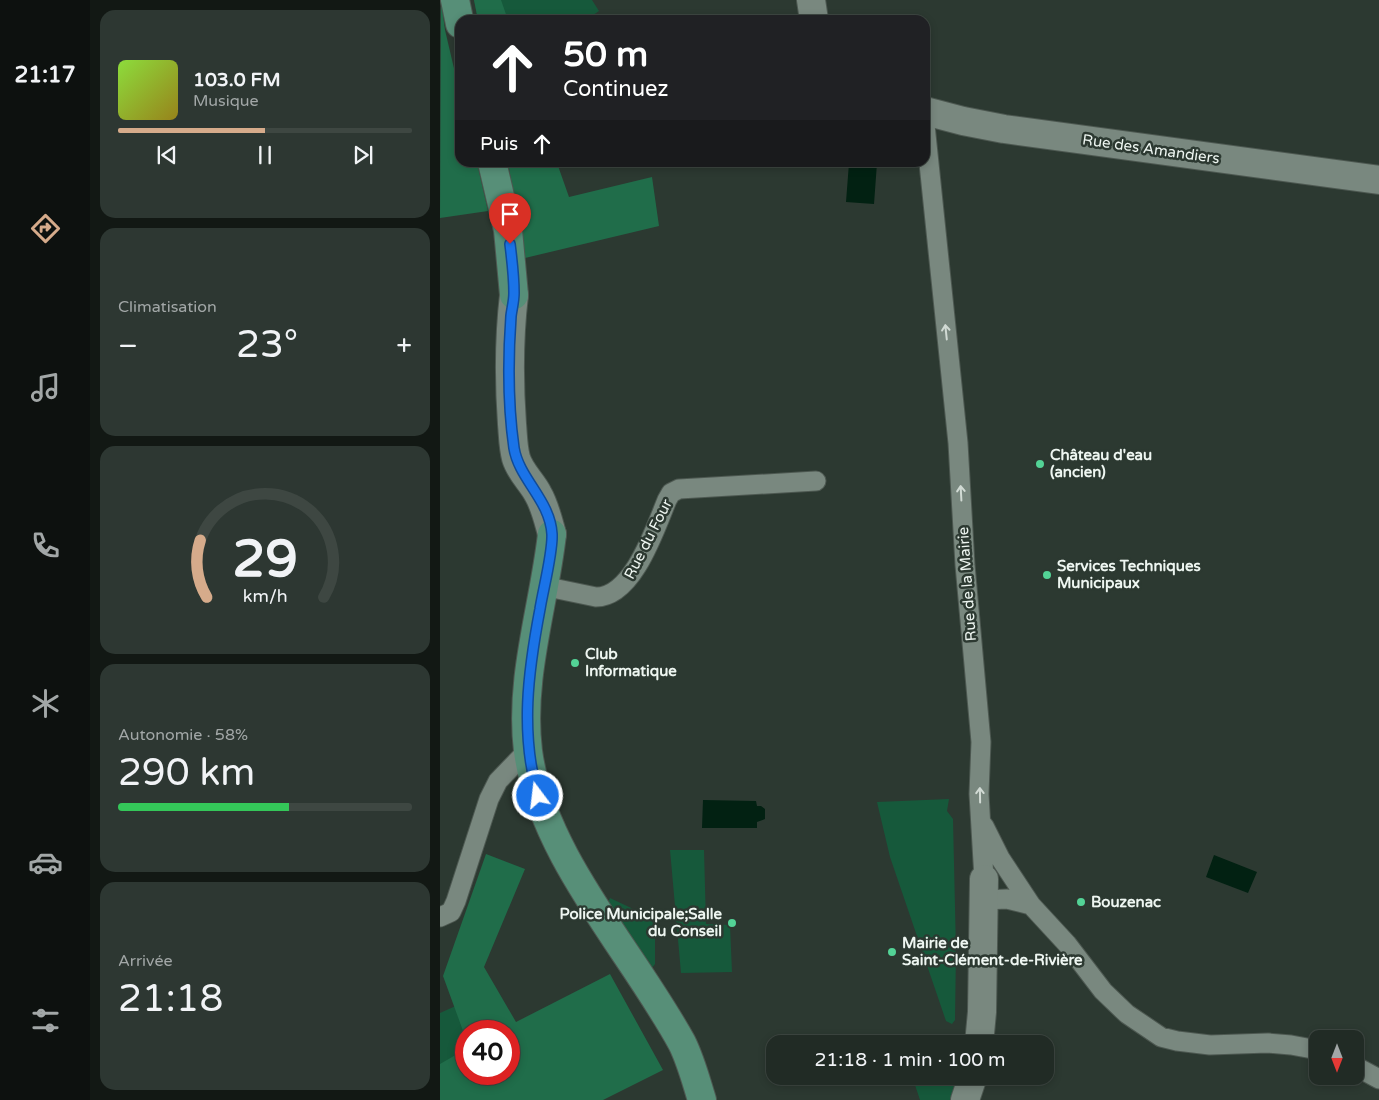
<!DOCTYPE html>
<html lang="fr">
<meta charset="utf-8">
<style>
:root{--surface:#212b25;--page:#2d3732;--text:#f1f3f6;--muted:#a2a7a7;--line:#3e4742;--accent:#d6ab8b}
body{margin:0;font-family:"Varela Round",sans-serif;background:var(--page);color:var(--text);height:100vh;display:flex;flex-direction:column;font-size:19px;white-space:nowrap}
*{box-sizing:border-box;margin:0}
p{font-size:16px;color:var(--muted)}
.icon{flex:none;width:28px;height:28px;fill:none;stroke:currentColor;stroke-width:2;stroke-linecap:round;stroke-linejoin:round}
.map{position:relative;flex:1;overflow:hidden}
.side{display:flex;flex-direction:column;gap:10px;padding:10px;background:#121814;width:350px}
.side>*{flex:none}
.banner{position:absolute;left:15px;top:15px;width:475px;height:152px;border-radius:15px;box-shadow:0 2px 8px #0003,0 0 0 1px var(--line);background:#202124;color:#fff;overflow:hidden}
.needle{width:32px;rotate:180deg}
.tools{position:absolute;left:869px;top:1030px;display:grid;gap:10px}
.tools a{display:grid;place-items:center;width:55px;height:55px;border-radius:10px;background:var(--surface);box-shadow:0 2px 8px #0003,0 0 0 1px var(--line);font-size:25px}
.speed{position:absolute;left:15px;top:1020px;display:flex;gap:10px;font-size:25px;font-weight:700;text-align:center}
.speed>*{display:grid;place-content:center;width:65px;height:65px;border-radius:50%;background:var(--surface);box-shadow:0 2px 8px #0003,0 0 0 1px var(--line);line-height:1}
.speed .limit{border:8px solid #d22;background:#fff;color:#111}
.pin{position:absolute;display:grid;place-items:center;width:42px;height:42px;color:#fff;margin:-51px -21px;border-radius:50% 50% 50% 0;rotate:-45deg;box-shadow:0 0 5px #0007}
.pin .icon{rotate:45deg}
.me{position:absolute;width:55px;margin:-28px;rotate:345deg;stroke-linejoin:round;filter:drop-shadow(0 0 4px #0008)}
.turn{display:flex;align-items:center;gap:18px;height:105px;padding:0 25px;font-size:22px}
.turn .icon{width:65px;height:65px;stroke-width:2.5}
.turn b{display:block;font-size:35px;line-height:42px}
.then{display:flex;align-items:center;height:48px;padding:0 25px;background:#0003;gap:10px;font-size:19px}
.big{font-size:38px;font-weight:600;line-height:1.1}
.side .card{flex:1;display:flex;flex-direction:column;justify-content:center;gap:8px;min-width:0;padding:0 18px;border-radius:15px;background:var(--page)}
.side .dial{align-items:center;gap:0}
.dial svg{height:130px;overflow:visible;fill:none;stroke:var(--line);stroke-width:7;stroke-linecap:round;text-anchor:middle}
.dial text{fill:var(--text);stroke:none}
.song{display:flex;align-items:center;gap:15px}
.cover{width:60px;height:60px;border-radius:8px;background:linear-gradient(135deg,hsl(90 70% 55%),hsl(50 70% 35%))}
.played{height:5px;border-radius:2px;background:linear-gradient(90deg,var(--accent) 50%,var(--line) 50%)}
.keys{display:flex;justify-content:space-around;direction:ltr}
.heat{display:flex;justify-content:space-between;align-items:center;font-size:28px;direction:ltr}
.charge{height:8px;border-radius:4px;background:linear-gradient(90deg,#34c759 58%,var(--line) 0)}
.trip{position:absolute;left:326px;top:1035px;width:288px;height:50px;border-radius:15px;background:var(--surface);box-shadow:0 2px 8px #0003,0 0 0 1px var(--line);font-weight:600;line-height:50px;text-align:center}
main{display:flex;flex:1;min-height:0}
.tab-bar{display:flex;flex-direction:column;width:90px;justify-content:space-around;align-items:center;background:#0d110f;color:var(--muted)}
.tab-bar .icon{width:35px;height:35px}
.tab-bar .active{color:var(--accent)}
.tab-bar b{font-size:22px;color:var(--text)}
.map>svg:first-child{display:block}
.green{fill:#16593b}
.forest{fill:#206d4a}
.water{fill:#022112}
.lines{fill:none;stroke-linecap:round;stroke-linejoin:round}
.lane-casing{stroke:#4d5851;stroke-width:21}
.street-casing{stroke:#4d5851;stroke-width:30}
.secondary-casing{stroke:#4d5851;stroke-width:30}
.lane{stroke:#79887f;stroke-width:19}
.street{stroke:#79887f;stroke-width:28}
.secondary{stroke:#578f78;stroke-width:28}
.oneway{stroke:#d1dad4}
.route-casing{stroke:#114b97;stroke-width:12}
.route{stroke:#1a73e8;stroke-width:9}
.poi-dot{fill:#53d396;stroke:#2c3931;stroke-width:2}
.labels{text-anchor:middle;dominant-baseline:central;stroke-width:5;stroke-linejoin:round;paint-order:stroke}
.street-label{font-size:15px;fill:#eef6f1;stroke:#2c3931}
.poi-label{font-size:15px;font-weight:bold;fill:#eef6f1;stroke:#2c3931;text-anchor:start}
</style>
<main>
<nav class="tab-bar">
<b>21:17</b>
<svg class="icon active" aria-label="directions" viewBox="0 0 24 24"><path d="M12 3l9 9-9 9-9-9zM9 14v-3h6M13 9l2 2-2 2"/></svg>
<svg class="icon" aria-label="music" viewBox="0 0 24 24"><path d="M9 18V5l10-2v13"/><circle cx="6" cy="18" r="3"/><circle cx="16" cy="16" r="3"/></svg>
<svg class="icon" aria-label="phone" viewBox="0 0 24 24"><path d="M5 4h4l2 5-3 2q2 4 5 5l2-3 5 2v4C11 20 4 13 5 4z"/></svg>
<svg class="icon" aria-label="climate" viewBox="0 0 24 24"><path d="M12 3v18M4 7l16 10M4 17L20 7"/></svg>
<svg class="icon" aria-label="car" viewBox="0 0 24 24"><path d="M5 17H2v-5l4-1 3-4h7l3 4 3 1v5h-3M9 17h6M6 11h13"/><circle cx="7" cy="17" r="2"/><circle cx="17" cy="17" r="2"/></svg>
<svg class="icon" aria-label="filters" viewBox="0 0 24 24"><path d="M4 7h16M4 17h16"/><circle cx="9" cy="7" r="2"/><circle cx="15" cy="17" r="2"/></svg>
</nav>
<section class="side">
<div class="card">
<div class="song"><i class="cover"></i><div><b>103.0 FM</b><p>Musique</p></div></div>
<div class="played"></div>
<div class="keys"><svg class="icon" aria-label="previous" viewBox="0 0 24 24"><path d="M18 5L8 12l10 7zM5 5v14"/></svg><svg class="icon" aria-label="pause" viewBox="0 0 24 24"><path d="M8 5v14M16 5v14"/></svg><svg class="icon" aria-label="next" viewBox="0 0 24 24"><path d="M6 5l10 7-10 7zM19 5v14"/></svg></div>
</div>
<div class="card"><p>Climatisation</p>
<div class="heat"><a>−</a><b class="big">23°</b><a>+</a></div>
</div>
<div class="card dial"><svg viewBox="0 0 100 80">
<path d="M14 69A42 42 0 1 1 86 69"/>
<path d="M14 69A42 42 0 0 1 10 34" stroke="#d6ab8b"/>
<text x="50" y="56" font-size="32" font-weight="700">29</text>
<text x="50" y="72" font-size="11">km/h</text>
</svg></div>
<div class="card"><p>Autonomie · 58%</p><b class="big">290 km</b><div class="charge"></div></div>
<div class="card"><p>Arrivée</p><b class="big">21:18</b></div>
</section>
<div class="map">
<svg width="939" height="1100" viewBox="0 0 939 1100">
<rect width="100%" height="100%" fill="#2c3931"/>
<path class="green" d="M34,0H152L159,11L146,20H38Z
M509,799L507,811L513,819L516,951L515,1020L512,1024L506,1021L450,857L437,802Z
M230,850H264L266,924L290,925L292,972L241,973Z
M170,898L206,915L212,920L215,928V964L212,968L206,966L168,903Z
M20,1004L26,1031V1074L0,1100V1013Z
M472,1076H515L512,1100H480Z"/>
<path class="forest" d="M1,0L5,30L20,94V162L37,163L48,211L0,218Z
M34,0H61L68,20H38Z
M68,163H117L129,197L212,177L219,226L85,258Z
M46,854L85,869L44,967L76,1022L170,974L223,1070L163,1100H0V1064L26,1049V1074H69V1031H26V1039L3,976Z"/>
<path class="water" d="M409,163H437L434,204L406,202Z
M263,800L316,801L317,806H321L325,809V819L317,822V828H262Z
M774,855L817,872L808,893L766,877Z"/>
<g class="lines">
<defs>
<path id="lane" d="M485,125L518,443L525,565L541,742L539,794L544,879
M103,586L156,597C193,597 215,529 227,500L231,493L239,489L376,481
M544,826L560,858L591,905
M544,900L567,899L591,905L627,944L663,991L687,1014L721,1037L737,1041L770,1045L828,1043L851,1045L878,1050
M0,917L11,912L16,901L49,799L58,781L88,750
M915,1066L939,1079"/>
<path id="street" d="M371,0L374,20
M485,111L523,121L564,129L939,180
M74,295C69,337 69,382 72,424C73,435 73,447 76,458C80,472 92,482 98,494C105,506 108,520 112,534
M539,1044L542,1012L544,879
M525,1100L533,1076"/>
<path id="secondary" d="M15,0L20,24
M52,162L68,230L74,295
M112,534C104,606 79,678 88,751C102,856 192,951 242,1043C251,1061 256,1081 262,1100"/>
</defs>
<use href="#lane" class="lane-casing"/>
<use href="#street" class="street-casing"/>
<use href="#secondary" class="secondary-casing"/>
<use href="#lane" class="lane"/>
<use href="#street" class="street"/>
<use href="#secondary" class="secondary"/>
</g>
<defs><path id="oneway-shaft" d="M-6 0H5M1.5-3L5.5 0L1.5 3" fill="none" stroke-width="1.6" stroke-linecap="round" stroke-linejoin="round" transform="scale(1.25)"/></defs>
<g class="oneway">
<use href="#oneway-shaft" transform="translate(506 332) rotate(-96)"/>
<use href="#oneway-shaft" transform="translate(521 493) rotate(-93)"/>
<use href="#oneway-shaft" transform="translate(540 795) rotate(-91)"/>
</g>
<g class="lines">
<defs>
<path id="route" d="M70,244C72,260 74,277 74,293C74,301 72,308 71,316C68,358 68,406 74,448C79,479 110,500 112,534C113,552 103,590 100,609C88,672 80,733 98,796"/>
</defs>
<use href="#route" class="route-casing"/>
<use href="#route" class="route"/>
</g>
<g class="poi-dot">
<circle cx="600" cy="464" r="5"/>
<circle cx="607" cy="575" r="5"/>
<circle cx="135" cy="663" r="5"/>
<circle cx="641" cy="902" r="5"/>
<circle cx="292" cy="923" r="5"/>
<circle cx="452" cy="952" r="5"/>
</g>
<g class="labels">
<g class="street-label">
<text transform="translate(711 149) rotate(8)">Rue des Amandiers</text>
<text transform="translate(208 539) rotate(-63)">Rue du Four</text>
<text transform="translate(527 584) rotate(-94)">Rue de la Mairie</text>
</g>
<g class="poi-label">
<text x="610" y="455">Château d'eau<tspan x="610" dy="17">(ancien)</tspan></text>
<text x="617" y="566">Services Techniques<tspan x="617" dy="17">Municipaux</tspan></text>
<text x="145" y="654">Club<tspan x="145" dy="17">Informatique</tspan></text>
<text x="651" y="902">Bouzenac</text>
<text x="282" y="914" text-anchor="end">Police Municipale;Salle<tspan x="282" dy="17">du Conseil</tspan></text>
<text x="462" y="943">Mairie de<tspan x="462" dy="17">Saint-Clément-de-Rivière</tspan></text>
</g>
</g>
</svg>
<div class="tools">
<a><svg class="needle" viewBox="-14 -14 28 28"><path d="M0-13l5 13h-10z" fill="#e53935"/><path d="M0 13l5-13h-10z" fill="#a2a7a7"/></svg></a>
</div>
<div class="speed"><div class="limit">40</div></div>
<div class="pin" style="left:70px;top:244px;background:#d93025"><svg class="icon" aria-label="arrive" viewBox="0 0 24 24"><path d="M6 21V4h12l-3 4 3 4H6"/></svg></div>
<svg class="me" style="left:98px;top:796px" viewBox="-20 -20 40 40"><circle r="17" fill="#1a73e8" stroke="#fff" stroke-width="3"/><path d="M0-11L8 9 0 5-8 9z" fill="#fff"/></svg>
<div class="trip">21:18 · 1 min · 100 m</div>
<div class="banner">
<div class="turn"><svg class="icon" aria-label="ahead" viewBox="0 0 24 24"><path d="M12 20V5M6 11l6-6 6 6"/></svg><div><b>50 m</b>Continuez</div></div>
<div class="then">Puis<svg class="icon" aria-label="ahead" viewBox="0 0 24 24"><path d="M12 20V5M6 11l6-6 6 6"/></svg></div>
</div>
</div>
</main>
